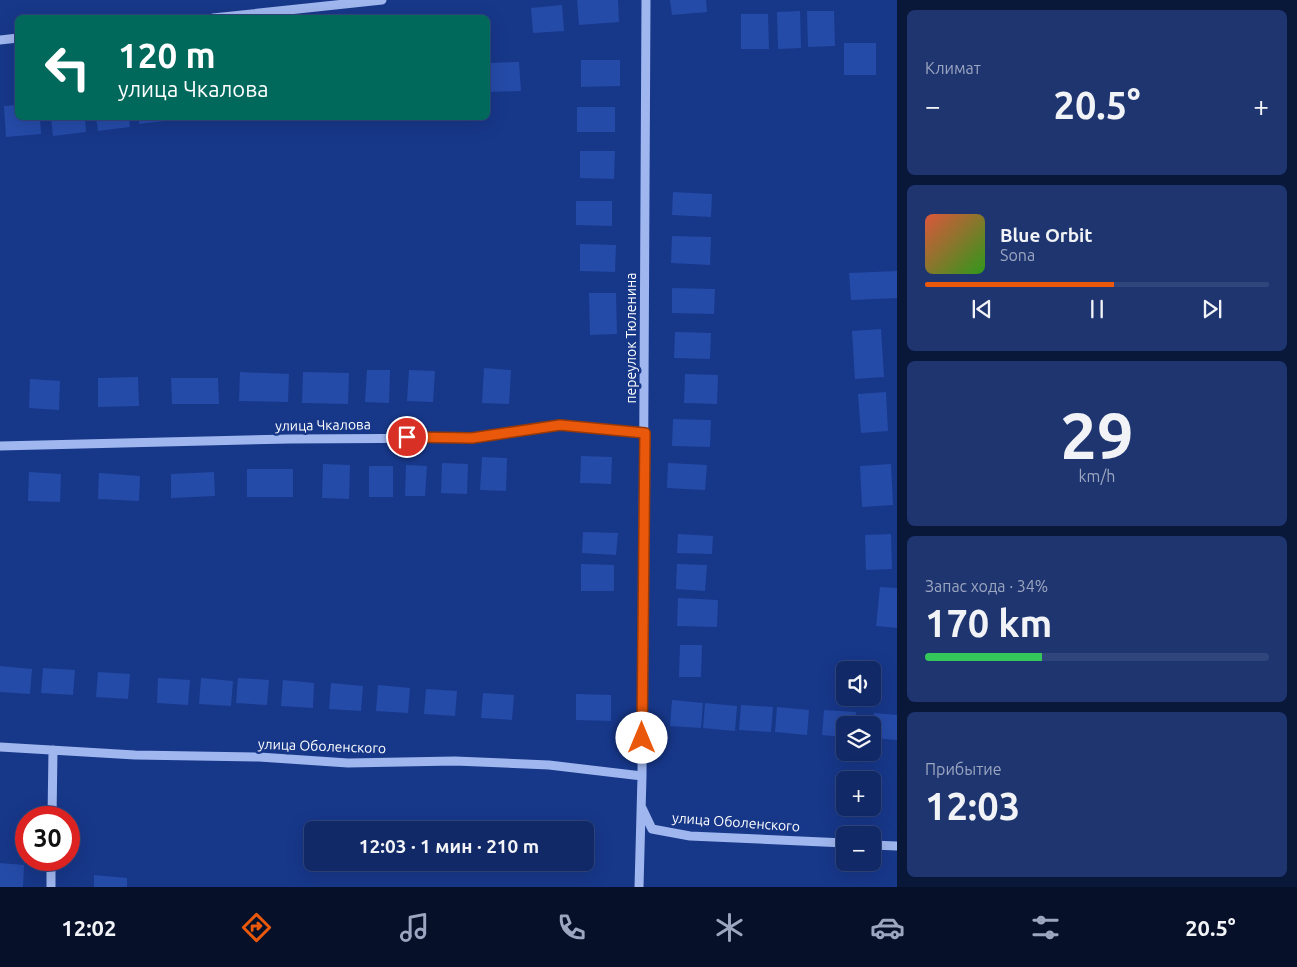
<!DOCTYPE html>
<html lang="ru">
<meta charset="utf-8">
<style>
:root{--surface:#112967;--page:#1e3570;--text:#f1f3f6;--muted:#9ca6c0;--line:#30457b;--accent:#ea580c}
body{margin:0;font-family:Ubuntu,sans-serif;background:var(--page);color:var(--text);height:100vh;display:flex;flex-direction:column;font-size:19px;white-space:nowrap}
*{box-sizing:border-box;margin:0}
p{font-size:16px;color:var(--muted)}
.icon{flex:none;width:28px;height:28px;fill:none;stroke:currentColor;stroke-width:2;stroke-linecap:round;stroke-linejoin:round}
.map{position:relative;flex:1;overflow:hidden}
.details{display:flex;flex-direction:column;gap:10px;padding:10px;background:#091739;width:400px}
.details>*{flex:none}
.hud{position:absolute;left:15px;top:15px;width:475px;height:105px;border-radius:8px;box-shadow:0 5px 20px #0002,0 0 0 1px var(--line);background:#00695c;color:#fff;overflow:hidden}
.tools{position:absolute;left:836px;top:661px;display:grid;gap:10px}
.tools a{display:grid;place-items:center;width:45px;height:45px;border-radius:8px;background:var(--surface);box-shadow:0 5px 20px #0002,0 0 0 1px var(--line);font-size:25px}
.speed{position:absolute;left:15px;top:806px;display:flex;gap:10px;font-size:25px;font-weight:700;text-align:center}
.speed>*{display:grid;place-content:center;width:65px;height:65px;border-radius:50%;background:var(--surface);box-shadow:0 5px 20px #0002,0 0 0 1px var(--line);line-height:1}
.speed .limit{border:8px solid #d22;background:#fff;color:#111}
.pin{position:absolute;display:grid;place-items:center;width:42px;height:42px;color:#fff;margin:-21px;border:2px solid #fff;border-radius:50%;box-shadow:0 1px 5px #0007}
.me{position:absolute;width:55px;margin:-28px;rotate:0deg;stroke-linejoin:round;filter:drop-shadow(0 0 4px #0008)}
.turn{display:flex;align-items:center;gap:18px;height:105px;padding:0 20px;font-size:22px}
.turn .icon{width:65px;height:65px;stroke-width:2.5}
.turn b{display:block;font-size:35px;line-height:42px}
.big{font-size:38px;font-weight:700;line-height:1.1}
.details .widget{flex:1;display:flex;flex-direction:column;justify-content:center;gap:8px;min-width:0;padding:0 18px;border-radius:8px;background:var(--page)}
.details .dial{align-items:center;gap:0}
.dial b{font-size:65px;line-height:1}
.song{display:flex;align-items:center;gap:15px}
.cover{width:60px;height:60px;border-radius:8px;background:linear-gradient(135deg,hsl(10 70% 55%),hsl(110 70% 35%))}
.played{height:5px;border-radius:2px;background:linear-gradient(90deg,var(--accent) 55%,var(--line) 55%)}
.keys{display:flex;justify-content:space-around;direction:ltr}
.heat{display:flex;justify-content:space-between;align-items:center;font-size:28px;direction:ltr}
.charge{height:8px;border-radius:4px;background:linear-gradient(90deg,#34c759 34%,var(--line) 0)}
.trip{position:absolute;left:304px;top:821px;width:290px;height:50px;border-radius:8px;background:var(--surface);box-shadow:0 5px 20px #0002,0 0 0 1px var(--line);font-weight:700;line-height:50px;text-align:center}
.tab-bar{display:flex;height:80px;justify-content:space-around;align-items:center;background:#071029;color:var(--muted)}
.tab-bar .icon{width:35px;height:35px}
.tab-bar .current{color:var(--accent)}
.tab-bar b{font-size:22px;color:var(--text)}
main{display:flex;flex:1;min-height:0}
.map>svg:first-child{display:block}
.building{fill:#254ba8}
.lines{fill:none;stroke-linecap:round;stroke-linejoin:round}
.minor{stroke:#9fb6ee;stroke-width:9}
.route-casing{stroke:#983908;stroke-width:12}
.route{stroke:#ea580c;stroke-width:9}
.labels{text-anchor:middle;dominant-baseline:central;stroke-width:5;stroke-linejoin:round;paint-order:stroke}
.street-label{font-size:14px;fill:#fff;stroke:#173789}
</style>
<main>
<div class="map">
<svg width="897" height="887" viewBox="0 0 897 887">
<rect width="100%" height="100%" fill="#173789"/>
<path class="building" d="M577,0H618L619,22L579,25Z
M670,0H706L707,12L672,15Z
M562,5L564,31L533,33L531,8Z
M800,11L801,48L778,49L777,12Z
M807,11H834L835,46L808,47Z
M741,14H768L769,49H741Z
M844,43H876V75H844Z
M581,60H620V86L581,87Z
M519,62L521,91L488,92V63Z
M18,105V118H40L41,134L6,137L4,106Z
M577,107H615V132H577Z
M51,118H85L86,132L53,136Z
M96,118H129L130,127L98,131Z
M139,118H173V120L139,124Z
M580,151H615L614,179L580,178Z
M673,192L712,194L711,217L672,215Z
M576,201H612V226L576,225Z
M672,236L711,237L710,265L671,263Z
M580,244L616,245L615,272L580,271Z
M897,271V298L851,300L849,273Z
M672,288L715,289L714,314L672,313Z
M589,293H616L617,334L590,335Z
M881,329L884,377L855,379L852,331Z
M675,332L711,333L710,359L674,358Z
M484,368L511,370L509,404L482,403Z
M367,370H390L389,403L365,402Z
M409,370L435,371L433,402L407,401Z
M240,372L289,374L288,402L239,401Z
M303,372L349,373L348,404L302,403Z
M685,374L718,375L717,404L684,403Z
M138,377L139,406L98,407V378Z
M171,378H218L219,404H172Z
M30,379L60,381L59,410L29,408Z
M886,392L888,431L861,433L858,394Z
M673,419L711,420L710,447L672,446Z
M581,456L612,457L611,484L580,483Z
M482,457L507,458L506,491L480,490Z
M442,463L468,464L467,494L441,493Z
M668,463L707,465L705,490L667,488Z
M323,464L350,465L349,499L322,498Z
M891,464L893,505L862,507L860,466Z
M406,465L427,466L425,496H405Z
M369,466H393V497H369Z
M247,469H293V497H247Z
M29,472L61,474L60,502L28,501Z
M214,472L215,496L171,498V474Z
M99,473L140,476L139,501L98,499Z
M583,532L618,533L616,555L582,553Z
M678,534L713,536L712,554L677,553Z
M891,534L892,569L866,570L865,535Z
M581,564L614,565V591H581Z
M677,564L707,565L705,591L676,589Z
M880,587L897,588V628L876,626Z
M678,598L718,600L717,627L677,626Z
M680,645H702L701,677H679Z
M0,666L32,669L30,694L0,692Z
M43,668L75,670L73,695L41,693Z
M98,672L130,674L128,699L96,697Z
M158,678L190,680L188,705L157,703Z
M201,678L233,681L231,706L199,704Z
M238,678L269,680L267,705L236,703Z
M283,680L314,683L313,708L281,706Z
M331,683L363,686L361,711L329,709Z
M378,685L410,688L408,713L376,711Z
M426,689L457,691L455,716L424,714Z
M483,693L514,695L512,720L481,718Z
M576,694L611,695V721L576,720Z
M672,700L703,703L701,728L670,726Z
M705,703L737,706L735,731L703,728Z
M741,705L773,707L771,732L739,730Z
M777,707L809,710L807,735L775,732Z
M824,710L856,712L855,725H845V737L822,735Z
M874,713L897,715V740L872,738Z
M0,863L24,865L23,887H0Z
M94,875L127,878V887H94Z"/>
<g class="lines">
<path class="minor" d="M213,18L382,0
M0,40L18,38
M0,446L290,439L472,438L560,425L645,433
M0,747L135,755L259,757L348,763L455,761L549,765L642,776
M642,808L652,829L690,836L845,843
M52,818L53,750
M872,845L897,846
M51,887V860
M639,887L642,776L646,0"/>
</g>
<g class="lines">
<defs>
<path id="route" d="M407,437L472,438L560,425L645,433L642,738"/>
</defs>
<use href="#route" class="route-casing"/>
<use href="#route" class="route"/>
</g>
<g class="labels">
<g class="street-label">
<text transform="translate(631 338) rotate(-90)">переулок Тюленина</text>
<text transform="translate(323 425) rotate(-1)">улица Чкалова</text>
<text transform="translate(322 746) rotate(2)">улица Оболенского</text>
<text transform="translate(736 822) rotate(4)">улица Оболенского</text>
</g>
</g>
</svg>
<div class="tools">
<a><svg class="icon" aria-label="sound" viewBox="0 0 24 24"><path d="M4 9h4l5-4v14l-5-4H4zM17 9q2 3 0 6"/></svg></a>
<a><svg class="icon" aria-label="layers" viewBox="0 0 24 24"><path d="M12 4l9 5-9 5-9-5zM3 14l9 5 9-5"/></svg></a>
<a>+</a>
<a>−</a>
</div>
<div class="speed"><div class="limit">30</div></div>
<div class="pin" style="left:407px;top:437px;background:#d93025"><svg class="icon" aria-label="arrive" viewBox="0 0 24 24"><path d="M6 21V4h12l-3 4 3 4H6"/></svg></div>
<svg class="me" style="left:642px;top:738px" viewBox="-20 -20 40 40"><circle r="19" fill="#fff"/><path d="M0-13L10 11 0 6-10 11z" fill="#ea580c"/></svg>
<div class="trip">12:03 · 1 мин · 210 m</div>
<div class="hud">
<div class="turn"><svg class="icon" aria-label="left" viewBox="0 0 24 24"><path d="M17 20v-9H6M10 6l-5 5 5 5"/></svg><div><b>120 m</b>улица Чкалова</div></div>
</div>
</div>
<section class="details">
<div class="widget"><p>Климат</p>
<div class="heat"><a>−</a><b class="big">20.5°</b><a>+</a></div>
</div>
<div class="widget">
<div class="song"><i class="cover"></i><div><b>Blue Orbit</b><p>Sona</p></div></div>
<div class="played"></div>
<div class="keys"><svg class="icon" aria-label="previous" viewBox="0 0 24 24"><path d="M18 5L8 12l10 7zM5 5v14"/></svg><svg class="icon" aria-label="pause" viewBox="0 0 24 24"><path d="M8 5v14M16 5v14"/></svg><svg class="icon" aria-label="next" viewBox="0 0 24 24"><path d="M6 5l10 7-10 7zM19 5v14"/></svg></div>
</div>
<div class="widget dial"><b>29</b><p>km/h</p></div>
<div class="widget"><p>Запас хода · 34%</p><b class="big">170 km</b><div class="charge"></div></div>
<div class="widget"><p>Прибытие</p><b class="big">12:03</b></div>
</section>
</main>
<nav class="tab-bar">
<b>12:02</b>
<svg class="icon current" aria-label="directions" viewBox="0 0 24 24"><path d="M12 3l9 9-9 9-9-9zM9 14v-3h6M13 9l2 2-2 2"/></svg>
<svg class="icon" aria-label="music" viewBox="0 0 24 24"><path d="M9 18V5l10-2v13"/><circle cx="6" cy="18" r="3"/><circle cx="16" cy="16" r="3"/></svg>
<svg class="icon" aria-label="phone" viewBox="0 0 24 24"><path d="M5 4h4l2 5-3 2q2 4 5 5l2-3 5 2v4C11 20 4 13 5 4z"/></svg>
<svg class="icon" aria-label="climate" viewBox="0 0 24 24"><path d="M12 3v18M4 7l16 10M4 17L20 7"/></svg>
<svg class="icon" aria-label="car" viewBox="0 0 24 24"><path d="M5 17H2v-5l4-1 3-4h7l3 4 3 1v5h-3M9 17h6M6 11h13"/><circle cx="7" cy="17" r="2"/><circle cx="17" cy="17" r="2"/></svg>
<svg class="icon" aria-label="filters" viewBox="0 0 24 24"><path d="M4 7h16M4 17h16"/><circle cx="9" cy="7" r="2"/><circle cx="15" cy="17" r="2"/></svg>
<b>20.5°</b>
</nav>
